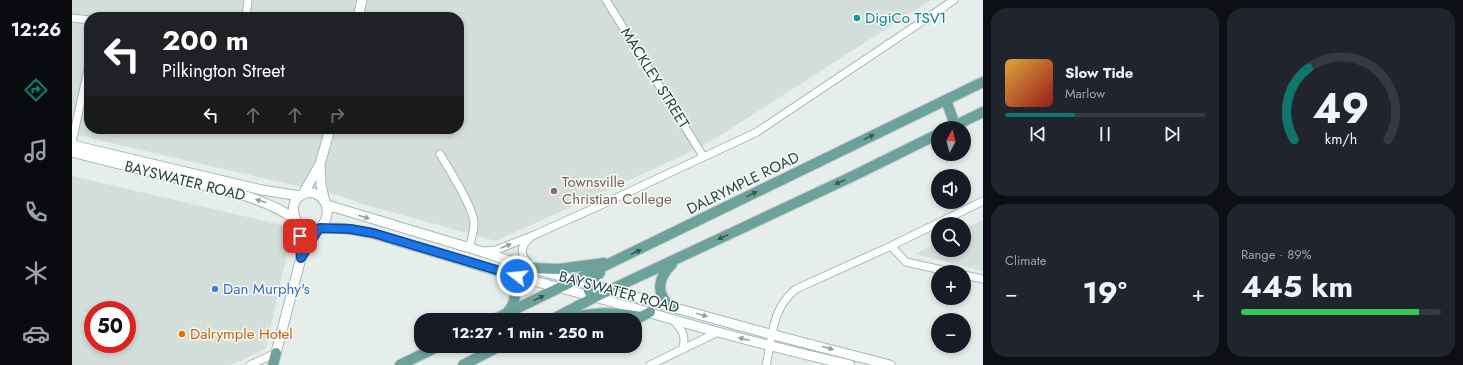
<!DOCTYPE html>
<meta charset="utf-8">
<style>
:root{--surface:#171b24;--page:#20242c;--text:#f1f3f6;--muted:#9ea1a6;--line:#363941;--accent:#0f766e}
body{margin:0;font-family:Jost,sans-serif;background:var(--page);color:var(--text);height:100vh;display:flex;flex-direction:column;font-size:15px;white-space:nowrap}
*{box-sizing:border-box;margin:0}
p{font-size:13px;color:var(--muted)}
.icon{flex:none;width:22px;height:22px;fill:none;stroke:currentColor;stroke-width:2;stroke-linecap:round;stroke-linejoin:round}
.map{position:relative;flex:1;overflow:hidden}
.side{display:flex;flex-direction:column;gap:8px;padding:8px;background:#0d0f14;width:480px}
.side>*{flex:none}
.top-card{position:absolute;left:12px;top:12px;width:380px;height:122px;border-radius:16px;box-shadow:0 2px 6px #0003;background:#202124;color:#fff;overflow:hidden}
.needle{width:26px;rotate:7deg}
.fabs{position:absolute;left:859px;top:121px;display:grid;gap:8px}
.fabs a{display:grid;place-items:center;width:40px;height:40px;border-radius:50%;background:var(--surface);box-shadow:0 2px 6px #0003;font-size:20px}
.speed{position:absolute;left:12px;top:301px;display:flex;gap:8px;font-size:20px;font-weight:700;text-align:center}
.speed>*{display:grid;place-content:center;width:52px;height:52px;border-radius:50%;background:var(--surface);box-shadow:0 2px 6px #0003;line-height:1}
.speed .limit{border:6px solid #d22;background:#fff;color:#111}
.pin{position:absolute;display:grid;place-items:center;width:34px;height:34px;color:#fff;margin:-17px;border-radius:8px;box-shadow:0 2px 6px #0006}
.me{position:absolute;width:44px;margin:-22px;rotate:286deg;stroke-linejoin:round;filter:drop-shadow(0 0 3px #0008)}
.turn{display:flex;align-items:center;gap:14px;height:84px;padding:0 12px;font-size:18px}
.turn .icon{width:52px;height:52px;stroke-width:2.5}
.turn b{display:block;font-size:28px;line-height:34px}
.lanes{display:flex;align-items:center;height:38px;padding:0 12px;background:#0003;justify-content:center;gap:20px;direction:ltr}
.lanes .off{opacity:.35}
.big{font-size:30px;font-weight:700;line-height:1.1}
.side .widget{flex:1;display:flex;flex-direction:column;justify-content:center;gap:6px;min-width:0;padding:0 14px;border-radius:16px;background:var(--page)}
.side .dial{align-items:center;gap:0}
.dial svg{height:104px;overflow:visible;fill:none;stroke:var(--line);stroke-width:7;stroke-linecap:round;text-anchor:middle}
.dial text{fill:var(--text);stroke:none}
.song{display:flex;align-items:center;gap:12px}
.cover{width:48px;height:48px;border-radius:6px;background:linear-gradient(135deg,hsl(40 70% 55%),hsl(0 70% 35%))}
.played{height:4px;border-radius:2px;background:linear-gradient(90deg,var(--accent) 35%,var(--line) 35%)}
.keys{display:flex;justify-content:space-around;direction:ltr}
.heat{display:flex;justify-content:space-between;align-items:center;font-size:22px;direction:ltr}
.charge{height:6px;border-radius:3px;background:linear-gradient(90deg,#34c759 89%,var(--line) 0)}
.side .tiles{flex:1;display:grid;gap:8px;grid-template-columns:repeat(2,1fr)}
.trip{position:absolute;left:342px;top:313px;width:228px;height:40px;border-radius:16px;background:var(--surface);box-shadow:0 2px 6px #0003;font-weight:700;line-height:40px;text-align:center}
main{display:flex;flex:1;min-height:0}
.menu{display:flex;flex-direction:column;width:72px;justify-content:space-around;align-items:center;background:#090b0e;color:var(--muted)}
.menu .icon{width:28px;height:28px}
.menu .current{color:var(--accent)}
.menu b{font-size:18px;color:var(--text)}
.map>svg:first-child{display:block}
.built{fill:#d4dedb;fill-rule:evenodd}
.lines{fill:none;stroke-linecap:round;stroke-linejoin:round}
.street-casing{stroke:#a9b6b4;stroke-width:9}
.secondary-casing{stroke:#a5bab5;stroke-width:11}
.primary-casing{stroke:#c2cac8;stroke-width:12}
.street{stroke:#fff;stroke-width:7}
.secondary{stroke:#fff;stroke-width:9}
.primary{stroke:#6da29b;stroke-width:10}
.oneway{fill:#385854}
.oneway2{fill:#92a09e}
.route-casing{stroke:#114b97;stroke-width:10}
.route{stroke:#1a73e8;stroke-width:7}
.culture-dot{fill:#0f9aa8;stroke:#f7fbf9;stroke-width:1.5}
.education-dot{fill:#8d6e63;stroke:#f7fbf9;stroke-width:1.5}
.shop-dot{fill:#3f7fe0;stroke:#f7fbf9;stroke-width:1.5}
.food-dot{fill:#e8710a;stroke:#f7fbf9;stroke-width:1.5}
.labels{text-anchor:middle;dominant-baseline:central;stroke-width:3;stroke-linejoin:round;paint-order:stroke}
.culture-label{font-size:15px;fill:#0d838f;stroke:#f7fbf9;text-anchor:start}
.street-label{font-size:15px;fill:#26403c;stroke:#f7fbf9}
.education-label{font-size:15px;fill:#785e54;stroke:#f7fbf9;text-anchor:start}
.shop-label{font-size:15px;fill:#366cbe;stroke:#f7fbf9;text-anchor:start}
.food-label{font-size:15px;fill:#c56008;stroke:#f7fbf9;text-anchor:start}
</style>
<main>
<nav class="menu">
<b>12:26</b>
<svg class="icon current" aria-label="directions" viewBox="0 0 24 24"><path d="M12 3l9 9-9 9-9-9zM9 14v-3h6M13 9l2 2-2 2"/></svg>
<svg class="icon" aria-label="music" viewBox="0 0 24 24"><path d="M9 18V5l10-2v13"/><circle cx="6" cy="18" r="3"/><circle cx="16" cy="16" r="3"/></svg>
<svg class="icon" aria-label="phone" viewBox="0 0 24 24"><path d="M5 4h4l2 5-3 2q2 4 5 5l2-3 5 2v4C11 20 4 13 5 4z"/></svg>
<svg class="icon" aria-label="climate" viewBox="0 0 24 24"><path d="M12 3v18M4 7l16 10M4 17L20 7"/></svg>
<svg class="icon" aria-label="car" viewBox="0 0 24 24"><path d="M5 17H2v-5l4-1 3-4h7l3 4 3 1v5h-3M9 17h6M6 11h13"/><circle cx="7" cy="17" r="2"/><circle cx="17" cy="17" r="2"/></svg>
</nav>
<div class="map">
<svg width="911" height="365" viewBox="0 0 911 365">
<rect width="100%" height="100%" fill="#e6eeec"/>
<path class="built" d="M0,0H859L649,135L612,155L424,241L290,204L269,196L0,134ZM17,17H387V129H17Z
M0,176L218,227L220,230L194,349L159,365H0ZM21,310H55V344H21Z
M911,220V271L843,254L866,243V250H892V229Z"/>
<g class="lines">
<defs>
<path id="street" d="M534,0L631,156
M174,17L176,0
M0,18L17,20
M0,142L17,65
M368,154C376,168 403,209 402,224C402,232 399,241 397,248
M457,239C445,249 451,257 459,268
M819,246L834,262L879,272
M412,251L424,250L460,236L529,205L685,132L882,0
M892,275L911,279
M601,320C610,329 615,337 610,350
M178,365L204,353
M578,365L646,332
M694,365C701,336 699,309 724,289L819,246L911,201"/>
<path id="secondary" d="M286,17L290,0
M0,145L190,190L228,196
M0,152L174,196C192,202 207,208 223,219
M248,164L249,185L253,202
M231,194L248,164L258,129
M255,205L408,251L459,268L683,330L818,365
M226,223L229,258
M248,228C266,209 247,185 229,195C215,204 222,226 236,230C241,231 252,228 259,228C287,228 312,237 339,245C370,254 401,264 432,273C468,283 505,292 541,302C576,312 611,323 646,332C690,344 734,355 778,365
M204,353L229,258L246,229"/>
<path id="primary" d="M874,100L883,125
M878,128L911,112
M459,268L487,269L532,263
M430,273C445,282 447,300 435,313
M523,297C510,288 518,280 528,273
M599,307C582,293 587,277 600,264
M421,320L911,82
M479,320L523,297L779,177L866,134
M490,320C521,312 538,311 569,317L578,312
M201,365L204,353
M328,365L367,346
M391,365L428,346"/>
</defs>
<use href="#street" class="street-casing"/>
<use href="#secondary" class="secondary-casing"/>
<use href="#primary" class="primary-casing"/>
<use href="#street" class="street"/>
<use href="#secondary" class="secondary"/>
<use href="#primary" class="primary"/>
</g>
<defs><path id="oneway-solid" d="M-6-.8H1V-3.2L6.5 0L1 3.2V.8H-6Z"/></defs>
<g class="oneway">
<use href="#oneway-solid" transform="translate(797 137) rotate(-26)"/>
<use href="#oneway-solid" transform="translate(768 182) rotate(155)"/>
<use href="#oneway-solid" transform="translate(680 194) rotate(-26)"/>
<use href="#oneway-solid" transform="translate(651 237) rotate(155)"/>
<use href="#oneway-solid" transform="translate(564 252) rotate(-26)"/>
<use href="#oneway-solid" transform="translate(467 298) rotate(-26)"/>
</g>
<g class="oneway2">
<use href="#oneway-solid" transform="translate(189 201) rotate(-162)"/>
<use href="#oneway-solid" transform="translate(292 217) rotate(17)"/>
<use href="#oneway-solid" transform="translate(434 246) rotate(-23)"/>
<use href="#oneway-solid" transform="translate(630 315) rotate(16)"/>
<use href="#oneway-solid" transform="translate(672 339) rotate(-165)"/>
<use href="#oneway-solid" transform="translate(756 348) rotate(15)"/>
</g>
<g class="lines">
<defs>
<path id="route" d="M228,236L229,258L246,230L248,228L278,229L301,233L445,276"/>
</defs>
<use href="#route" class="route-casing"/>
<use href="#route" class="route"/>
</g>
<circle class="culture-dot" cx="785" cy="18" r="4"/>
<circle class="education-dot" cx="482" cy="191" r="4"/>
<circle class="shop-dot" cx="143" cy="289" r="4"/>
<circle class="food-dot" cx="110" cy="334" r="4"/>
<g class="labels">
<g class="culture-label">
<text x="793" y="18">DigiCo TSV1</text>
</g>
<g class="street-label">
<text transform="translate(583 78) rotate(58)">MACKLEY STREET</text>
<text transform="translate(113 181) rotate(14)">BAYSWATER ROAD</text>
<text transform="translate(671 183) rotate(-26)">DALRYMPLE ROAD</text>
<text transform="translate(547 292) rotate(15)">BAYSWATER ROAD</text>
</g>
<g class="education-label">
<text x="490" y="182">Townsville<tspan x="490" dy="17">Christian College</tspan></text>
</g>
<g class="shop-label">
<text x="151" y="289">Dan Murphy's</text>
</g>
<g class="food-label">
<text x="118" y="334">Dalrymple Hotel</text>
</g>
</g>
</svg>
<div class="fabs">
<a><svg class="needle" viewBox="-14 -14 28 28"><path d="M0-13l5 13h-10z" fill="#e53935"/><path d="M0 13l5-13h-10z" fill="#9ea1a6"/></svg></a>
<a><svg class="icon" aria-label="sound" viewBox="0 0 24 24"><path d="M4 9h4l5-4v14l-5-4H4zM17 9q2 3 0 6"/></svg></a>
<a><svg class="icon" aria-label="search" viewBox="0 0 24 24"><circle cx="10" cy="10" r="6"/><path d="M15 15l6 6"/></svg></a>
<a>+</a>
<a>−</a>
</div>
<div class="speed"><div class="limit">50</div></div>
<div class="pin" style="left:228px;top:236px;background:#d93025"><svg class="icon" aria-label="arrive" viewBox="0 0 24 24"><path d="M6 21V4h12l-3 4 3 4H6"/></svg></div>
<svg class="me" style="left:445px;top:276px" viewBox="-20 -20 40 40"><circle r="17" fill="#1a73e8" stroke="#fff" stroke-width="3"/><path d="M0-11L8 9 0 5-8 9z" fill="#fff"/></svg>
<div class="trip">12:27 · 1 min · 250 m</div>
<div class="top-card">
<div class="turn"><svg class="icon" aria-label="left" viewBox="0 0 24 24"><path d="M17 20v-9H6M10 6l-5 5 5 5"/></svg><div><b>200 m</b>Pilkington Street</div></div>
<div class="lanes"><svg class="icon" aria-label="left" viewBox="0 0 24 24"><path d="M17 20v-9H6M10 6l-5 5 5 5"/></svg><svg class="icon off" aria-label="ahead" viewBox="0 0 24 24"><path d="M12 20V5M6 11l6-6 6 6"/></svg><svg class="icon off" aria-label="ahead" viewBox="0 0 24 24"><path d="M12 20V5M6 11l6-6 6 6"/></svg><svg class="icon off" aria-label="right" viewBox="0 0 24 24"><path d="M7 20v-9h11M14 6l5 5-5 5"/></svg></div>
</div>
</div>
<section class="side">
<div class="tiles">
<div class="widget">
<div class="song"><i class="cover"></i><div><b>Slow Tide</b><p>Marlow</p></div></div>
<div class="played"></div>
<div class="keys"><svg class="icon" aria-label="previous" viewBox="0 0 24 24"><path d="M18 5L8 12l10 7zM5 5v14"/></svg><svg class="icon" aria-label="pause" viewBox="0 0 24 24"><path d="M8 5v14M16 5v14"/></svg><svg class="icon" aria-label="next" viewBox="0 0 24 24"><path d="M6 5l10 7-10 7zM19 5v14"/></svg></div>
</div>
<div class="widget dial"><svg viewBox="0 0 100 80">
<path d="M14 69A42 42 0 1 1 86 69"/>
<path d="M14 69A42 42 0 0 1 25 14" stroke="#0f766e"/>
<text x="50" y="56" font-size="32" font-weight="700">49</text>
<text x="50" y="72" font-size="11">km/h</text>
</svg></div>
<div class="widget"><p>Climate</p>
<div class="heat"><a>−</a><b class="big">19°</b><a>+</a></div>
</div>
<div class="widget"><p>Range · 89%</p><b class="big">445 km</b><div class="charge"></div></div>
</div>
</section>
</main>
